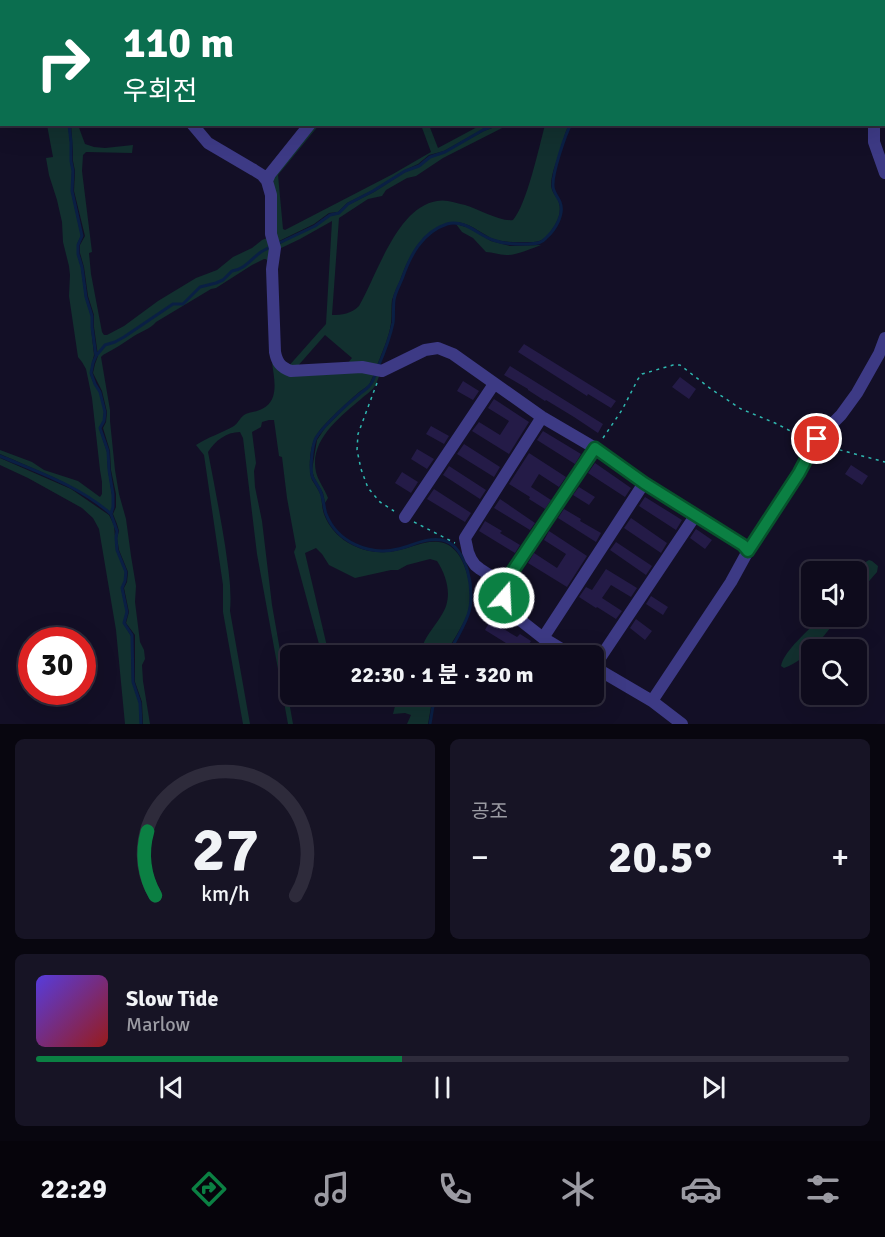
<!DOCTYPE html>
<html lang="ko">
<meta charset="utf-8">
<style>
:root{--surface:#0e0b1c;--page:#171425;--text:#f1f3f6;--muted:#9b9ba3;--line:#2e2b3b;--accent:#0b8043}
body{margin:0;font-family:Signika,"Noto Sans KR",sans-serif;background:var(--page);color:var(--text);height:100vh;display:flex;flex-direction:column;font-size:22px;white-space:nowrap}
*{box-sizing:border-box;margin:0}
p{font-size:20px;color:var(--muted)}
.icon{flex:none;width:33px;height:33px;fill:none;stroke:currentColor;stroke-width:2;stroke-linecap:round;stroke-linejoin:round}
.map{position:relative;height:724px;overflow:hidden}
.details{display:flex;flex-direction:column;gap:15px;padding:15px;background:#08060f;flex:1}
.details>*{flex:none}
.guide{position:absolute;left:0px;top:0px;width:885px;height:126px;box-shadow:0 6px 24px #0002,0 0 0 2px var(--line);background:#0b6e4f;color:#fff;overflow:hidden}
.controls{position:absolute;left:801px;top:561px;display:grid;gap:12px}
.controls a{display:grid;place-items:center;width:66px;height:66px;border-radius:9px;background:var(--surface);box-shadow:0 6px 24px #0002,0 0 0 2px var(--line);font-size:30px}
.speed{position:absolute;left:18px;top:627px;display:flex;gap:12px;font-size:30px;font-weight:700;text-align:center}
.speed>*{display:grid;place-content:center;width:78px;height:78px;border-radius:50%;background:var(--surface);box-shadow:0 6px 24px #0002,0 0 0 2px var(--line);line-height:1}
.speed .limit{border:9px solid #d22;background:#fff;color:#111}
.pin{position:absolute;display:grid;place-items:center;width:51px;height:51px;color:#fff;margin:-26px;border:3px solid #fff;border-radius:50%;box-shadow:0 2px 6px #0007}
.me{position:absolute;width:66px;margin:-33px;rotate:19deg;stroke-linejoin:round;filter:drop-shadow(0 0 4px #0008)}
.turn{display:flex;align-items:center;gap:21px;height:126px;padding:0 24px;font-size:27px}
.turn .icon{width:78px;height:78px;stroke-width:2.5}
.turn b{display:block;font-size:42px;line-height:51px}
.big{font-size:45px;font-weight:700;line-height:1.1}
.details .widget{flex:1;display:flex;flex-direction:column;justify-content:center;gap:9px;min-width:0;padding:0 21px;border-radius:9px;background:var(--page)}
.details .dial{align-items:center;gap:0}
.dial svg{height:156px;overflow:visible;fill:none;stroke:var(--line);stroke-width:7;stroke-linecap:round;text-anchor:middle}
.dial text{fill:var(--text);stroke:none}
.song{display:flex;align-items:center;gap:18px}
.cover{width:72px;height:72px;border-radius:9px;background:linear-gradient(135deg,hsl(250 70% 55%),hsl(0 70% 35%))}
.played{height:6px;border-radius:3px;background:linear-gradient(90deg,var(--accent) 45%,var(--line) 45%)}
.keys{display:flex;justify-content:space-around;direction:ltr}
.heat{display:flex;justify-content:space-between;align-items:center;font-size:33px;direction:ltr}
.details .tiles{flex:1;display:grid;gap:15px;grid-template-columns:1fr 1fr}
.widget:last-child{grid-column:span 2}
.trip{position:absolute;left:280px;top:645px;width:324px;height:60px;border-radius:9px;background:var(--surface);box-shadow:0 6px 24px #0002,0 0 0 2px var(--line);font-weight:700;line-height:60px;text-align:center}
.dock{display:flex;height:96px;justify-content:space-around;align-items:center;background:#06040b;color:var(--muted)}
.dock .icon{width:42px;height:42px}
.dock .active{color:var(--accent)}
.dock b{font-size:27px;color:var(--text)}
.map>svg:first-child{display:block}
.green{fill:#12302f}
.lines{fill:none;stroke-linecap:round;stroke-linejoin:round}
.stream{stroke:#0a1f44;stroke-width:3}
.building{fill:#241b47}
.path{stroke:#2fb8b0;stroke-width:1.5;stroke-dasharray:3 4.5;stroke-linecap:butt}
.minor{stroke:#3d3a85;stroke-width:12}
.route-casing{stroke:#07532c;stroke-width:15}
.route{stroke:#0b8043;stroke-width:10}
</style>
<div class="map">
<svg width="885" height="724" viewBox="0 0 885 724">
<rect width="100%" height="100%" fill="#130f26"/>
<path class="green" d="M47,125H68L70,142V161L72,171L71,191L81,236L77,244V254L81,267L85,297L91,316V327L94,355L92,363L90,374L94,384L100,392L104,412L103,421L99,428L107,452L108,470L112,495L113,507L110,512C75,484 41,472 0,454V450L32,462L44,470L78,481L100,497L102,494V482L100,470L92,398L86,369L82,362L78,357L69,296L70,275L69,266L63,242L62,222L57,200L49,175L46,158L53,157Z
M71,125H78L85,144L94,147L105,148L133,145L132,153L86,152L83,155L82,171L92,252L89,253L91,274L102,332L104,335H107L124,326L158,301L196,278L217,270L233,257L252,248L262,240L267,238L268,234L270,265L266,259H264L252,265L216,288L211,289L156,322C150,329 142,331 134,336C124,343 114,349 103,355L101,357L110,410V421L115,470L119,494L126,519L131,556L136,586L135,602L140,642L144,650L145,659L142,665L143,681L150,724H143L142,702L135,682V635L126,623L129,612L124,588L127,582L128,572L119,550L117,538L119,531L117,524L113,514L116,507V494L111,470L110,451L103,428L106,422L107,412L102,391L93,373L95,364L98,356L94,327V315L88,296L84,267L80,253V245L85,236L74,191L75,171L73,161V152Z
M314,125H319L278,175L283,229L285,230L393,174L431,152L421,125H429L438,148L481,125H494L483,129L444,151L429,155L418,164L405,170L373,190L347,203L338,212L329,213L314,224L277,242L273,176Z
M500,125H508L443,158L416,176L407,178L386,190L382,196L368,199L339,218L332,315C342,315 351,314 359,306C377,275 397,207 437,201C446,199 456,203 465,205C479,209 500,222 513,220C527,204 539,147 545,125H569C565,132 564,138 562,146C558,159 551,172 551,186C552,191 554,194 557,198C564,211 557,224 548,235C542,242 536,242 527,242C515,242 503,243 491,238C477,231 463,217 445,224C419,234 408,258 399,283C396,289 394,294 392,300C391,307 392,315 391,323C389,338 382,352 377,366L347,364L352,358L325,335L296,368H287L326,324L332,221L300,239L277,250V246L291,237L315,226L330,216L339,214L348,205L374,192L405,172L420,166L431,157L445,152L484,131Z
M456,224L469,228L491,241L510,246L541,245C533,248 515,256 506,255C499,255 493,252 486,252L473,238L462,232Z
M272,362L278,368L375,372C373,376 371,381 369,385C366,388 361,390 358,393C348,402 318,428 314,440C310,449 308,470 312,480C315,485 319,490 321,496C322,502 322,508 324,514C335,544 370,558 399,550C413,547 425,540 439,542C467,545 475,594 467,615C461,629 452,642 445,655H407L410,643L423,645C427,634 435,626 441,616C453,599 448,578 437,561L430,559L407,565L398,570H391L355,578L329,565L322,554L316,548L305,553L329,655H322L294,552L296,547L287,498L282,457L279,456L274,420H269L262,422L261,427L252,432L256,463L254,471L255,487L262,521L272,605L293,724H288L257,554L243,438L240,432C226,432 215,441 208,452C214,483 220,514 225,545C228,567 232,589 230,611L250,724H243L223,612V585L204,455L196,445C208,437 222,433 234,426C238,423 240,418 244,415C248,412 257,412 262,409C280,400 274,379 272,362Z
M380,373C379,377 377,382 375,386C372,391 365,395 361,399C340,417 309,440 316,472C318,481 325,489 328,498L325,503L323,493L314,477L312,470L317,440L325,428L349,404L370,386L376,375Z
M0,458L71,489L109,515L114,525L116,550L125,572L124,581L121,588L126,612L123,623L131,636L132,682L139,703L140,724H125L116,630L99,529L93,518L82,508L28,478L0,465Z
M869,560L872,561L878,566L877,572L857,595L856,572L851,571Z
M820,617H839C823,636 809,659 784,668L781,666C784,650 810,630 820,617Z
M398,694L433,695L428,724H407L411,715L405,713L393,714Z"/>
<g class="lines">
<path class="stream" d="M46,0V2
M882,2L883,0
M69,124L71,142V161L73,171L72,191L82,236L78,245V254L82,267L86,297L92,316V327L96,356L93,363L91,373L95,384L100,392L105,412L104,421L100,428L108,451L109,470L113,494V507L111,514L117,531L116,538L117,550L126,572L125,581L122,588L127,612L124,623L132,635L133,682L140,703L141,724
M277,244L315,226L330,215L339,213L348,204L373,191L405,171L419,166L430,157L445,152L483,130L497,124
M96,356L105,345L115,342L124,337L173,304H183L200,287L216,283L223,280L232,271C244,270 251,259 261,252C264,250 267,249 270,247
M378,367C384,353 390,338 393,323C394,316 393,308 394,300C395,293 399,286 402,279C410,256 422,232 447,224C465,219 478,235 493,240C504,244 514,244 525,244C534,243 540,245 546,238C555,230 565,214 560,202C558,197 553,192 553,186C552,174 565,135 571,124
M376,373C374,377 373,382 370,385C366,390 360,393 356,397C346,405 319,430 315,440C312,448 310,468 312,476C315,483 321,489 322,496C324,502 324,509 326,514C337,542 369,556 398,549C412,546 426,537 442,540C468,545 476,594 468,615C463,629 454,643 447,656
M0,456C38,472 79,486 111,514
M430,724L435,694"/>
</g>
<path class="building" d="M524,344L616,401L611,408L588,394L587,396L518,352Z
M510,366L603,424L598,433L574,417L546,400L545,401L528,390V389L504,375Z
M680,377L696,389L689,399L672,387Z
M463,381L479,391L473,400L457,391Z
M494,399L529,422L509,454L472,431L479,422L500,435L509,421L488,408Z
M431,426L449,436L444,444L426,434Z
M543,431L581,454L575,464L537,440Z
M464,444L500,467L494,477L457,454Z
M417,449L434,459L427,469L411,459Z
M529,453L566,477L559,487L539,474L531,487L551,500L545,509L529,499L530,497L509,484Z
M595,463L631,488L625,497L588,473Z
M851,465L868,476L862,485L845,474Z
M449,466L486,490L480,499L443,475Z
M402,472L418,482L411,493L395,483Z
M579,487L595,497L589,505L573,495Z
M434,489L471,513L465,522L427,499Z
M645,497L682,520L676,530L639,506Z
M500,499L535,523L530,530L494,508Z
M564,509L581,519L580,521L601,533L596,542L558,518Z
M631,518L667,543L661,553L624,528Z
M485,521L502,531L500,533L520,545L515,553L479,531Z
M696,529L712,540L705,549L690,538Z
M549,531L587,556L567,587L528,563L534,553L557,568L566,554L544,540Z
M616,542L652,566L646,575L610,550Z
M606,569L637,588L631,597L611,585L602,598L622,611L616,619L597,607L596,608L579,597L586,587L592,590Z
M651,596L668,607L663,615L646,604Z
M636,619L652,631L645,640L630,628Z
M490,621L517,637L520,634L531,641L526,649L536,656H505L511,646L485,630Z"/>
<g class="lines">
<path class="path" d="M377,383L358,434L357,450L361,469L368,488L380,502L394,511
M603,438L622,410L638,379L642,374L673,365H680L711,389L741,409L775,423L804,438
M825,446L885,462
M414,522L455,543"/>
<path class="minor" d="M123,0L124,2
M339,0L341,2
M408,2L409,0
M884,72L885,65
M192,124L208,143L254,170L262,175L267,181L271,195V234L275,248L272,269L275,352C277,362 280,367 291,371L362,367L382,371L425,350L438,348L453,354L542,417L595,448L644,483L743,545L748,551
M874,124V142L885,173
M267,181L270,174L310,124
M542,417L465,538L468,552L471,559L475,565L480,569L500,582L502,587L504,598L515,616L543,638L573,656
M405,517L494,384
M502,587L595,448
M543,638L644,483
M594,667L695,516
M594,667L652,701L682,724
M652,701L731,582L748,551L799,473L817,439L841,415L857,393L879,354L885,338"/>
</g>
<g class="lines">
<defs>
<path id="route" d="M504,598L502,587L595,448L644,483L743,545L748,551L799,473L817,439"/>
</defs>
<use href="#route" class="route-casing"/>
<use href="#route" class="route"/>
</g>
</svg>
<div class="controls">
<a><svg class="icon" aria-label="sound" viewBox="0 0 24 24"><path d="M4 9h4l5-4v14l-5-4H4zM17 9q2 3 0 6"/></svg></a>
<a><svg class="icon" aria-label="search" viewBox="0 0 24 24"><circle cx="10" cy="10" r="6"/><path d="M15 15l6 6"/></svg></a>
</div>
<div class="speed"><div class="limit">30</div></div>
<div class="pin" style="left:817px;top:439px;background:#d93025"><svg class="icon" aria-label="arrive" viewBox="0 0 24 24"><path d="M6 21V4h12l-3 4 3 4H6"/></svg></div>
<svg class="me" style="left:504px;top:598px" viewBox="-20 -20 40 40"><circle r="17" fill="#0b8043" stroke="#fff" stroke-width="3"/><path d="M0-11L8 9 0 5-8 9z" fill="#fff"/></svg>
<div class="trip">22:30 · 1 분 · 320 m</div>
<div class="guide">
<div class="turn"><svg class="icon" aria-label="right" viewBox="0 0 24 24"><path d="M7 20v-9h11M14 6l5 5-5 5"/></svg><div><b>110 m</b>우회전</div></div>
</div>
</div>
<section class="details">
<div class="tiles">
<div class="widget dial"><svg viewBox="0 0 100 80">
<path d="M14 69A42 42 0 1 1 86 69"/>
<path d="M14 69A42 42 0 0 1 10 36" stroke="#0b8043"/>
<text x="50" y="56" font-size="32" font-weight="700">27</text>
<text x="50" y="72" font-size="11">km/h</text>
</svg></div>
<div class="widget"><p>공조</p>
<div class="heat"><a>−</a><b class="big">20.5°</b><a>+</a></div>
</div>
<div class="widget">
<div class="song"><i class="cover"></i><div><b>Slow Tide</b><p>Marlow</p></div></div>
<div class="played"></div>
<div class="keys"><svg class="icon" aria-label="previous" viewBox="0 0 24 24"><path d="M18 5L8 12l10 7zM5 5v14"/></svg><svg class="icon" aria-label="pause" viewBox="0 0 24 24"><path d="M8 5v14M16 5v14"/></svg><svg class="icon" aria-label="next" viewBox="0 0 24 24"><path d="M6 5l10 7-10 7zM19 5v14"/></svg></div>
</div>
</div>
</section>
<nav class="dock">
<b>22:29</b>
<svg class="icon active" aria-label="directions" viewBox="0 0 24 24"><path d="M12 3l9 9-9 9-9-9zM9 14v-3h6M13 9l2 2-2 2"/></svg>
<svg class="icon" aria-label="music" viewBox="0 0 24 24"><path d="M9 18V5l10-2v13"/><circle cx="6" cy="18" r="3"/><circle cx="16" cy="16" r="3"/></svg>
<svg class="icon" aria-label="phone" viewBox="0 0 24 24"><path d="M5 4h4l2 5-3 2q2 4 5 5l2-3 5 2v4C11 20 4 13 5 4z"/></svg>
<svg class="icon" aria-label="climate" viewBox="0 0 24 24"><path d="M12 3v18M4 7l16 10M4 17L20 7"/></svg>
<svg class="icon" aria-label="car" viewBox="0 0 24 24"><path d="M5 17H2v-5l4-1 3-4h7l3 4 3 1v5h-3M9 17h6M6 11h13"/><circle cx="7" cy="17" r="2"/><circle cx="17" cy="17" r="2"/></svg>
<svg class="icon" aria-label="filters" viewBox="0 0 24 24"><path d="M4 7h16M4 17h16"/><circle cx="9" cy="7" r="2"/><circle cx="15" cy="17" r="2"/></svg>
</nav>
